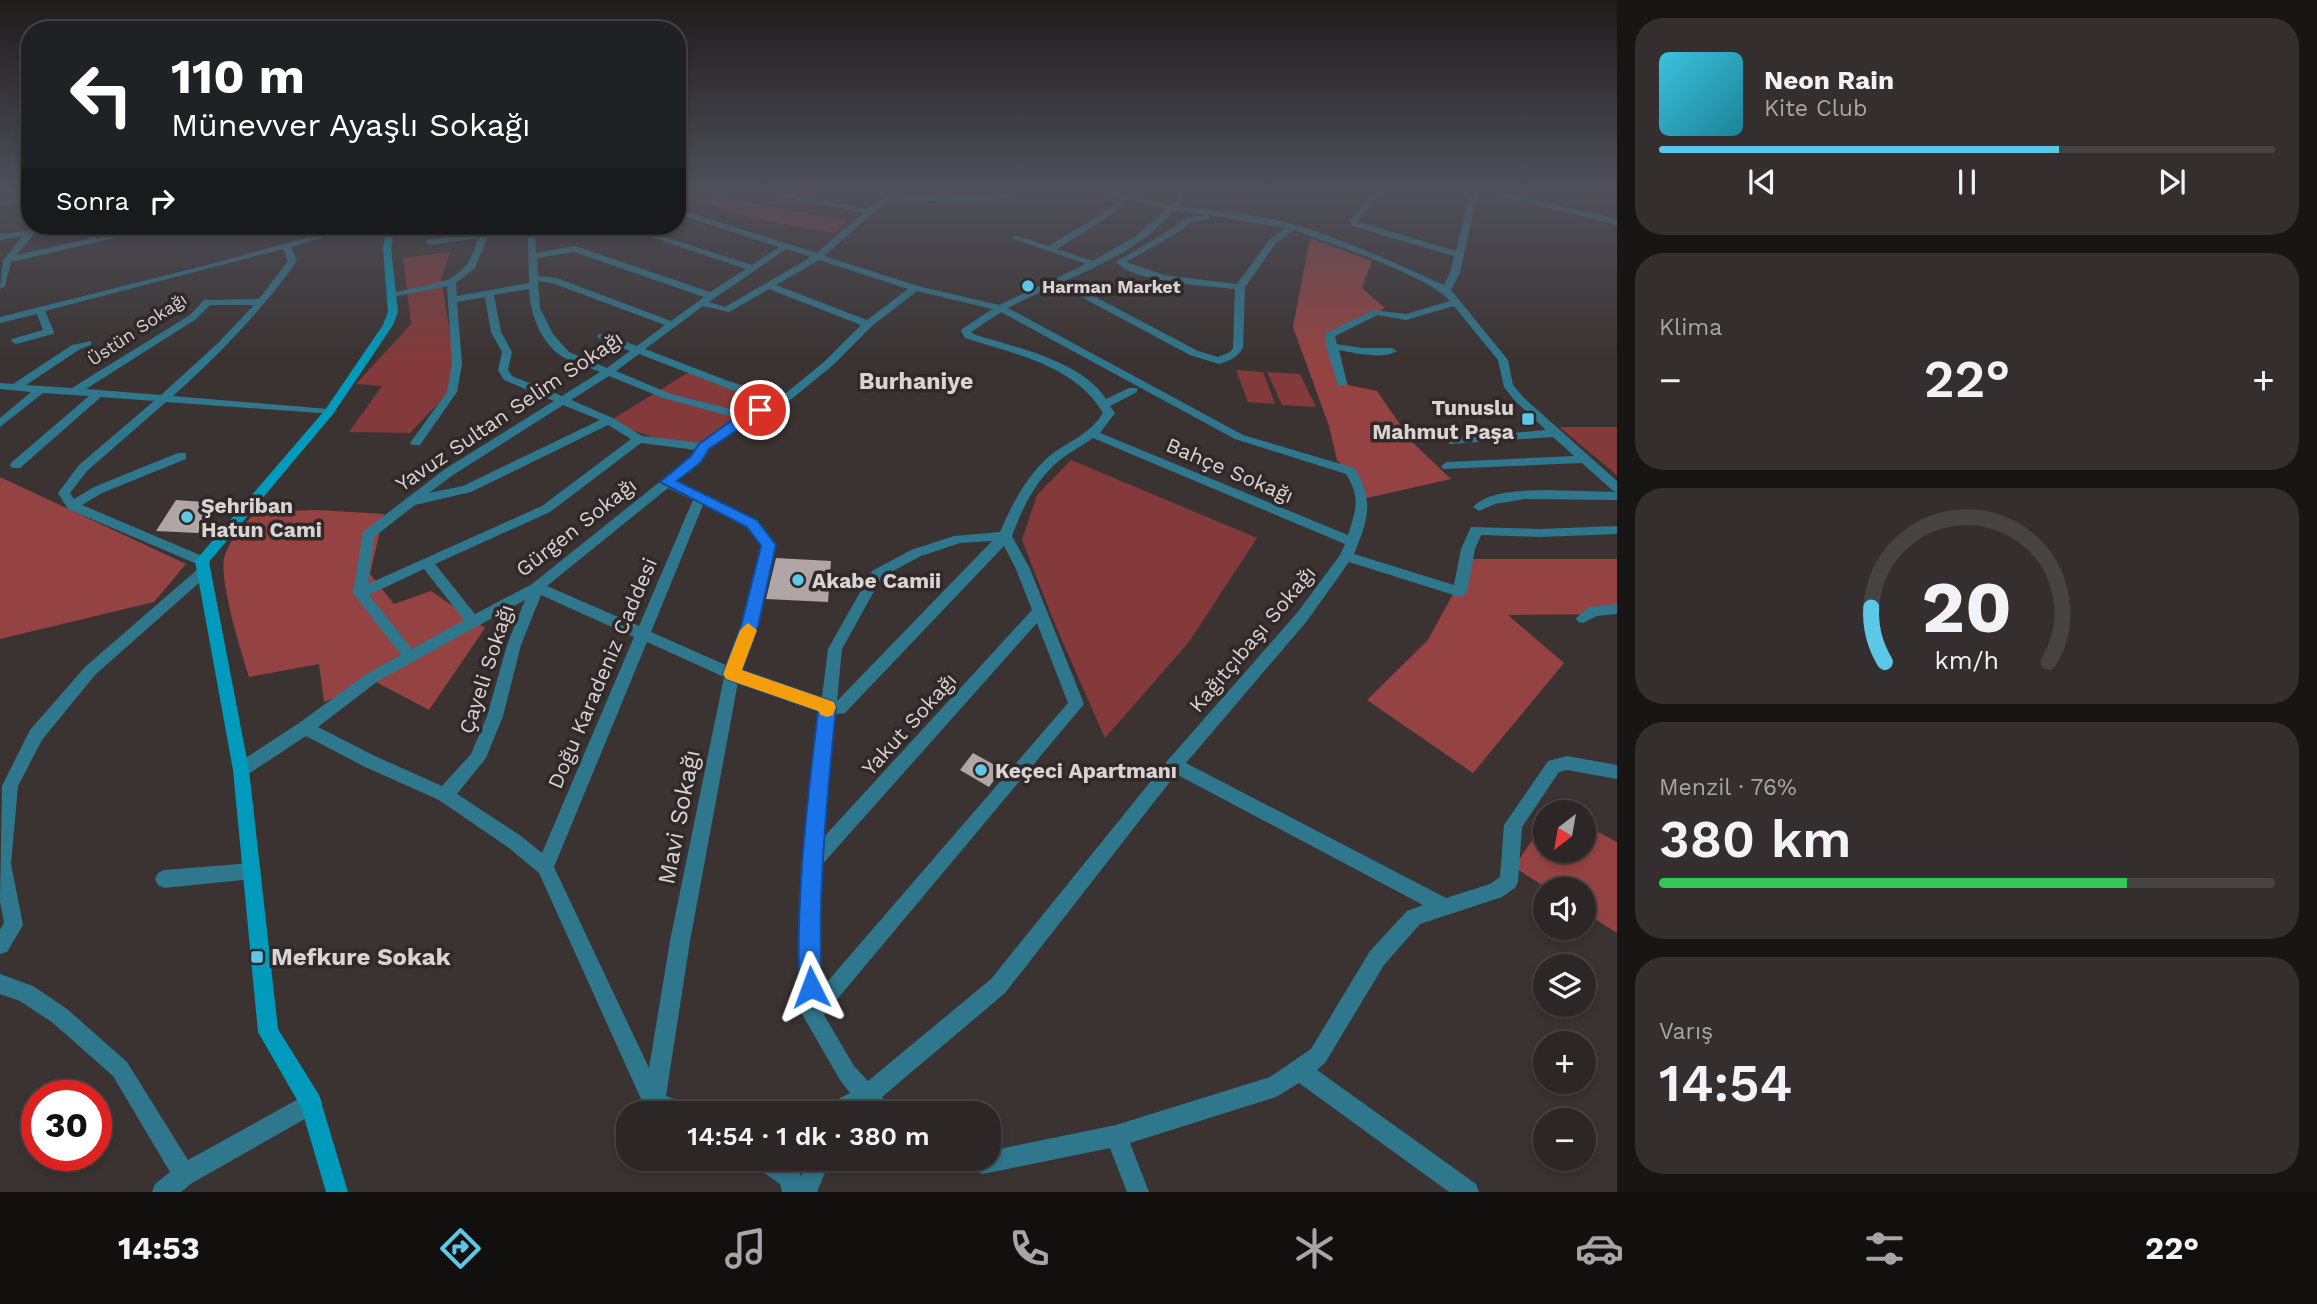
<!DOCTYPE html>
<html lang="tr">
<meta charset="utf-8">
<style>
:root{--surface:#2c2626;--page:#342e2e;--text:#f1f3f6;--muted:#a6a5a7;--line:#484343;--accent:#5cc7e7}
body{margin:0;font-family:"Work Sans",sans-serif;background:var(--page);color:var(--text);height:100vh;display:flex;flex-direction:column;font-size:26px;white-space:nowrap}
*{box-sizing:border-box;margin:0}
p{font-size:23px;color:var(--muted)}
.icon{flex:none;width:38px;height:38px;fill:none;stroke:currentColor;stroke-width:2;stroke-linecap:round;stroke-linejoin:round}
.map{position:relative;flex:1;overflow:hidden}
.details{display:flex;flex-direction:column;gap:18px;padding:18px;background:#181515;width:700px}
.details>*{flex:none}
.banner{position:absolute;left:21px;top:21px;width:665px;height:214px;border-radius:28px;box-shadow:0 4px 10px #0003,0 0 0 2px var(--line);background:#202124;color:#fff;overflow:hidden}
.needle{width:46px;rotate:211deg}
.fabs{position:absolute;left:1533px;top:800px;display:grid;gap:14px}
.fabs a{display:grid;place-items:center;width:63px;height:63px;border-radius:50%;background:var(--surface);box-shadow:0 4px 10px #0003,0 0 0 2px var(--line);font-size:35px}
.speed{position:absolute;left:21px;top:1080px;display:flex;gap:14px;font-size:35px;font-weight:700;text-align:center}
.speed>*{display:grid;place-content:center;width:91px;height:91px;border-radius:50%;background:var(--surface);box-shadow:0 4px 10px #0003,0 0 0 2px var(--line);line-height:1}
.speed .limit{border:10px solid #d22;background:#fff;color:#111}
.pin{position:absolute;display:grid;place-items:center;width:60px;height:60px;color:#fff;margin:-30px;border:4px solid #fff;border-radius:50%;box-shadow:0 2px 7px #0007}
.me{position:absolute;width:77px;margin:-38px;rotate:357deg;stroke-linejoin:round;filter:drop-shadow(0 0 5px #0008)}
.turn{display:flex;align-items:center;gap:24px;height:147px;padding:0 35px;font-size:32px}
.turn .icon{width:91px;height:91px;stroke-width:2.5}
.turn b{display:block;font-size:49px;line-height:60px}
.then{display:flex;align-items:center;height:66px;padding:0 35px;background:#0003;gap:14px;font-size:26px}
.big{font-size:52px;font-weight:600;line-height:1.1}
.details .tile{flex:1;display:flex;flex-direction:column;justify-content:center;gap:10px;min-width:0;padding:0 24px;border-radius:28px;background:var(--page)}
.details .dial{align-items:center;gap:0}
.dial svg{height:182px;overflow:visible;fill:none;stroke:var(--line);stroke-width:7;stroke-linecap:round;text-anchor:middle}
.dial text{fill:var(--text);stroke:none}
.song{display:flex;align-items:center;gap:21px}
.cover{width:84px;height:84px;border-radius:10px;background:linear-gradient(135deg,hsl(190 70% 55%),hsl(190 70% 35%))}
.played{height:7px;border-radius:4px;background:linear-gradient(90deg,var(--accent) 65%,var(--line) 65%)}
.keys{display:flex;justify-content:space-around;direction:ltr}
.heat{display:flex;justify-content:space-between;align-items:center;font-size:38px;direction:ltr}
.charge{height:10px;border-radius:5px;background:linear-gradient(90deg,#34c759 76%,var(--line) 0)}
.trip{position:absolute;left:616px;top:1101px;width:385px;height:70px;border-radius:28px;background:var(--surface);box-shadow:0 4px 10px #0003,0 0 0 2px var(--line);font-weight:600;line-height:70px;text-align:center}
.tabs{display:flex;height:112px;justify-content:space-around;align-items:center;background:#120f0f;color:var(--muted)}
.tabs .icon{width:49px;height:49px}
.tabs .selected{color:var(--accent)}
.tabs b{font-size:32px;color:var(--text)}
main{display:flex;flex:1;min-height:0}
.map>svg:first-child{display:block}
.green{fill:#843a3a}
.forest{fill:#954342}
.building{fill:#b0a6a5}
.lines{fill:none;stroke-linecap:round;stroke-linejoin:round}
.street{fill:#2f778c;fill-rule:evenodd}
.secondary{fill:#009bbc;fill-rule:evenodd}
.route{fill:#1a73e8;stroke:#114b97;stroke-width:2}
.slow{fill:#f59e0b}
.poi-dot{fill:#5cc7e7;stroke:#302928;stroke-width:2.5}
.labels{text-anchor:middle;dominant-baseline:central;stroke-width:7;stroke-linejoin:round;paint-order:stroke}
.far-poi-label{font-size:18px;font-weight:bold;fill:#d9d4d3;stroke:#302928;text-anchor:start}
.far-street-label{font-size:18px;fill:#d9d4d3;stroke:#302928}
.poi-label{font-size:21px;font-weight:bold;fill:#d9d4d3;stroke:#302928;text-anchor:start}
.street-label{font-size:21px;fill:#d9d4d3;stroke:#302928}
.far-district-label{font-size:23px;font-weight:bold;fill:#d9d4d3;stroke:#302928}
.near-street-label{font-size:24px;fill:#d9d4d3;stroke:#302928}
.near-poi-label{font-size:24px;font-weight:bold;fill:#d9d4d3;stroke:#302928;text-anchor:start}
</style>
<main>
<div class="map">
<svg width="1617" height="1192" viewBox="0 0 1617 1192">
<rect width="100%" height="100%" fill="#3b3332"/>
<path class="green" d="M716,196L847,221L834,233C791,225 745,220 706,202Z
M450,252L441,278L453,351L450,391L410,433L349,432L382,386L356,384L411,324L403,258Z
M1236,370L1263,372L1275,404L1248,402Z
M689,372L786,395L691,450L608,422Z
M1267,372L1300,374L1316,407L1282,405Z
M1559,427H1617V476L1611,470Z
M1071,460L1257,538L1189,642L1105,738L1054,622L1022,540L1037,495Z"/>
<path class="forest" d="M1310,238L1372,261L1362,288L1385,308L1329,337L1348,385L1377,391L1412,442L1451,479L1367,498L1337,460L1329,426L1293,327Z
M0,477L186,564L154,602L0,639Z
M318,510L384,514L370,574L394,604L431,591L485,628L429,710L376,682L324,702L319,664L249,677C242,654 217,576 225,555C231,538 243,525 256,512Z
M1472,559H1617V614L1508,615L1564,663L1473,773L1367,700L1428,640Z
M1545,821V850H1584V825L1617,842V933L1584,912V889H1548L1514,867Z"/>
<path class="building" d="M176,500L219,503L198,533L156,531Z
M776,558L831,561L828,602L766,599Z
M973,753L1002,769L989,787L960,770Z"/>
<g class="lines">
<path class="street" d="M0,191H14L0,194Z
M754,191H769L868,209L886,196L868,191L945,197L1023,191C1000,206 923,202 894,198L872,214L824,256L918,286L999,305L1086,264L1011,238L1015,235L1049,246L1101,214L1120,199L1092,191H1106L1171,205L1182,191H1190L1178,206C1217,211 1257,214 1295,225C1344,239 1397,264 1444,285L1450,273L1454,256L1352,226L1350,220L1375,191H1383L1358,220L1359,222L1456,251L1470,191H1478L1460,273L1451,290L1508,360L1513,385L1524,398L1617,481V492L1613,491L1582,463L1443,469L1441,466L1447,462L1574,456L1553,437L1450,444L1448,442L1454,438L1546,430L1516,402L1504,387L1498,360L1454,306L1406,320L1378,315L1335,336L1337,344L1362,348H1392L1397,351C1383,360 1355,353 1339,350L1347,383L1346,385H1338L1326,346V333L1374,310L1406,314L1450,301C1430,276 1328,243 1294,230L1276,243L1245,287L1243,348C1237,357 1230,361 1219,364L1190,355L1057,284L1008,308L1243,435L1354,468C1375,500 1368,520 1354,554L1454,585L1461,549L1471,527L1540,529L1617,526V534L1540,537L1481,535L1475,549L1467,592L1460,597L1349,562L1307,621L1186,763L1446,898L1490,884L1500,877L1504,825L1548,761L1567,756L1617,765V779L1567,770L1559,772L1522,827L1518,882L1515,888L1502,897L1420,924L1384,965L1325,1063L1317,1070L1476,1184L1479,1192H1449L1299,1083L1276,1097L1130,1143L1149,1192H1127L1110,1148L983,1174L956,1166L953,1158H989V1151L1116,1125L1270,1077L1311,1049L1370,951L1407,911L1423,905L1176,774L1005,993L882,1097L893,1113H868L864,1109L857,1113H833L840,1098L850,1093L840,1080L802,1014L798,934L801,865L820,709L738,682L690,941L666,1096L689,1105L692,1113H655L646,1110L539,873L509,848L439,800L363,766L306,736L247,775L241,777L235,775L233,770L235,765L299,723L368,673L401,655L353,593L363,532L445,469L554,401L504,380L498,370L502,352L491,332L485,297L457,302L462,364L457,392L420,445H412L410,443L447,392L452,364L447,286L393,297L388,294L448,280C467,269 472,258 478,238L430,245L426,242L427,240L500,229H530L532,226H540L535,238L536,253L575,246L710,292L746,269L618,226H630L752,265L779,247L677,214V209L817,253L863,213ZM1128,200L1167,209L1136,236L1093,261L1057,249L1107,218ZM1174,210L1205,215L1184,218L1176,226L1116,262C1133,282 1208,286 1235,289L1233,348L1230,352L1218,357L1198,351L1065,281C1104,263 1146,245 1174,210ZM1209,215L1286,228L1270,239L1237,284L1164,275L1126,262L1182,230L1190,222L1209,219ZM500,235H528L529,283L457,296L456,283L475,268L488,236ZM786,249L811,257L725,307L709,302ZM574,252L704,297L671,321L557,278L538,276L537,258ZM819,260L908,289L867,320L776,285ZM538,281L552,283L665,325L637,346L606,334H598V338L630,351L607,368L569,352L553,334L540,308ZM529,289C530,313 541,344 563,357C575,364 588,367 600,372L562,396L512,376L508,370L512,352L501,332L494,295ZM769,289L861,325L824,362L781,397L775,399L645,349L703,306L729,312ZM917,291L992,309L962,329L961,331L965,338C1014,354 1075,365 1103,413C1091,433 1070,441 1052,454C1028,473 1012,504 1000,532L954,536L911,550L872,571L828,649L822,697L741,671L757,626L776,545L757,521L676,481L700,462L708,449L750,419L789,401L832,366L872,326ZM1001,312L1235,439L1346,474C1361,498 1356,509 1348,535L1100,433L1115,413L1110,406L1137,392V388H1129L1106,399C1082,361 1014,347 973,334L971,332ZM639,354L766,403L745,413L671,394L616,371ZM609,376L663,398L737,418L702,443L642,436L613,418L571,400ZM563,405L600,420L463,486L429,493L453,475ZM608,425L631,439L542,506L368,584L374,537L415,505L471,492ZM1093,438L1345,544L1340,555L1297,613L1168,760L991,979L868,1081L854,1066L824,1015L1084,704L1030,569L1012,536C1022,509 1036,479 1060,460C1070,452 1082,446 1093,438ZM641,443L696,450L692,456L532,584L475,614L435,564L550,512ZM668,488L693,500L639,626L547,586ZM703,505L747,527L762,546L743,626L728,666L651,632ZM992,541L837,701L842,649L882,577L921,556L960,543ZM1004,546L1016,569L1032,610L822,839L835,714L845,713ZM424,569L464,620L412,649L369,595ZM541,595L634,637L542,853L521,836L457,794L486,758L503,716L521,645ZM525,600L507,645L487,716L471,754L442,786L375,756L318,727L378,681ZM1037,623L1068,703L821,989L818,934L819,868ZM647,642L724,677L670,941L649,1068L554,867Z
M1481,191H1494L1617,219V225Z
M30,197V201L0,205V201Z
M33,226H41L16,255L89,239L83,226H91L97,238L152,226H166L11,262L5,286L0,289L3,260L23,236L0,240V234L28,231Z
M348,226H360L291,247L297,261C261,311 220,354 173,396L329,409L335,412L333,414L166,402L87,471L70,493L74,499L94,487L178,453H186V459L102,493L82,505L207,558L209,561L207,564H197L68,509L58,493L79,465L154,401L101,397L20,468H12L10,465L12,462L89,396L43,393L0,427V418L31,392L0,389V383L13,384L72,345L91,341V345L80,349L26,385L72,388L190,315L204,300L259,299L288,261L283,249L45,311L54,332L53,334L16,344L11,341L12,339L43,330L37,314L0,323V317L215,263ZM210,305H254L218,343L161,395L86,389L196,319Z
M1545,490L1617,492V500L1525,499L1495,504L1479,511L1473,507C1490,490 1522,491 1545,490Z
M204,566L209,568L211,571L209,574L95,675L42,740L18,786L11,864L23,925L7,952L0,954V929L4,923L0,901L2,786L30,730L85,667L199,568Z
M1617,604V614L1597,616L1583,623L1578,622L1576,618L1589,607Z
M252,863L258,865L261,871L258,877L252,879L164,888L158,885L155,879L158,873L164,870Z
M0,974L33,986L67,1009L127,1062L188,1160L311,1092L319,1095L322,1103L319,1111L192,1183L181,1192H152L155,1184L170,1172L113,1076L53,1023L20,1001L0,994Z
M751,1158C770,1158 792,1155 801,1176L809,1158H831L817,1192H782L780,1184L754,1166Z"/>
<path class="secondary" d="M387,226H395L391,248L398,312L393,325L333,414L209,562L249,770L278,1029L319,1095L348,1192H326L301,1107L258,1032L233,770L195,561L325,410L383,325L388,312L383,248Z"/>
</g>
<linearGradient id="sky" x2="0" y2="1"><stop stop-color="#201c1c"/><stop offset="0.53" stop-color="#4f505a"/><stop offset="1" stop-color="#4f505a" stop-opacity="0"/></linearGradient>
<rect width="1617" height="358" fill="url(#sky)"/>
<path class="route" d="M760,406L767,410L709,449L701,462L677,481L757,520L776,545L758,626L742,670L834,702L836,707C827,801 817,893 822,987L819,995L811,998L803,995L799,987C796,894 807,803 818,711L726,679L723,674L741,626L761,546L747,527L660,482L691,456L699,444L741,414Z"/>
<path class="slow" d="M748,623L757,630L742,670L834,702L836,707L833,715L827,717L821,715L818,711L726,679L723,674L740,630Z"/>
<g class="poi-dot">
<circle cx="1028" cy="286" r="7"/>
<rect x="1521" y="412" width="14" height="14" rx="3.5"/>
<circle cx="187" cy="517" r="7"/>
<circle cx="798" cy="580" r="7"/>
<circle cx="981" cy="770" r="7"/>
<rect x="250" y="950" width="14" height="14" rx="3.5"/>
</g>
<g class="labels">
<g class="far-poi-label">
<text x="1042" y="286">Harman Market</text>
</g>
<g class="far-street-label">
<text transform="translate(137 329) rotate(-34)">Üstün Sokağı</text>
</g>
<g class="poi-label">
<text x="1514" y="407" text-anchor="end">Tunuslu<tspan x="1514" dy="24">Mahmut Paşa</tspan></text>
<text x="201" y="505">Şehriban<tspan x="201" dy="24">Hatun Cami</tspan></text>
<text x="812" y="580">Akabe Camii</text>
<text x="995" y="770">Keçeci Apartmanı</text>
</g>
<g class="street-label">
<text transform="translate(509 411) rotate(-34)">Yavuz Sultan Selim Sokağı</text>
<text transform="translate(1230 470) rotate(23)">Bahçe Sokağı</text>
<text transform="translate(576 527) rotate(-38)">Gürgen Sokağı</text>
<text transform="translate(1252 639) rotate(-50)">Kağıtçıbaşı Sokağı</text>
<text transform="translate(486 669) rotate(-72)">Çayeli Sokağı</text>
<text transform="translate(602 673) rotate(-67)">Doğu Karadeniz Caddesi</text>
<text transform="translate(909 724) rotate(-48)">Yakut Sokağı</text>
</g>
<g class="far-district-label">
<text x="916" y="381">Burhaniye</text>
</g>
<g class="near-street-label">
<text transform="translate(679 817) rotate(-79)">Mavi Sokağı</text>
</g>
<g class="near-poi-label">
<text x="271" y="957">Mefkure Sokak</text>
</g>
</g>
</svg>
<div class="fabs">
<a><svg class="needle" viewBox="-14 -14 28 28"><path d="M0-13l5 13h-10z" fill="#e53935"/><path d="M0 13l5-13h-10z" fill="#a6a5a7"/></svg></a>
<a><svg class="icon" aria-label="sound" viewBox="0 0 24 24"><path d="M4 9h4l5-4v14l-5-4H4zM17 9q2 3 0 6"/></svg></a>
<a><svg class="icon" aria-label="layers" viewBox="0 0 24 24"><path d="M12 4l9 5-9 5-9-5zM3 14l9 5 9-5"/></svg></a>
<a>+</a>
<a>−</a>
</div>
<div class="speed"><div class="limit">30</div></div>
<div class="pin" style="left:760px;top:410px;background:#d93025"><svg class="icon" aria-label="arrive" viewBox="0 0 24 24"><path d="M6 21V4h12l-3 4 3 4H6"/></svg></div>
<svg class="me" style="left:811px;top:987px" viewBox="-20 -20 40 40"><path d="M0-17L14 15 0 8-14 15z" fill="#1a73e8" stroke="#fff" stroke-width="4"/></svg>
<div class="trip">14:54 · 1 dk · 380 m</div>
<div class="banner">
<div class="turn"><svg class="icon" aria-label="left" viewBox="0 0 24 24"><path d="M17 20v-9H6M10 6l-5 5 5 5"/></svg><div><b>110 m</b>Münevver Ayaşlı Sokağı</div></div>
<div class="then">Sonra<svg class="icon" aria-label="right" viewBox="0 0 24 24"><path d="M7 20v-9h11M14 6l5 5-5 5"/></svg></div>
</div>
</div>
<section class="details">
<div class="tile">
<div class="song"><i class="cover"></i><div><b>Neon Rain</b><p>Kite Club</p></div></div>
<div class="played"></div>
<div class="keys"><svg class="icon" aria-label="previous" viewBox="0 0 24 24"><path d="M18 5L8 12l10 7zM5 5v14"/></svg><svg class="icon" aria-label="pause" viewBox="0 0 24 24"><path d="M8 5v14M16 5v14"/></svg><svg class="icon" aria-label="next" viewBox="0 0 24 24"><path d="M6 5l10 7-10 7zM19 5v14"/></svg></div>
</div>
<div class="tile"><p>Klima</p>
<div class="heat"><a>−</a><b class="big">22°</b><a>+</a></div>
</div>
<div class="tile dial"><svg viewBox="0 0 100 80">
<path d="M14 69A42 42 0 1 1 86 69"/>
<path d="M14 69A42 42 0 0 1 8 45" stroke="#5cc7e7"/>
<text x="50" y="56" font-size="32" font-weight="700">20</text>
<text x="50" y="72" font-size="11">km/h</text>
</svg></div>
<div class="tile"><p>Menzil · 76%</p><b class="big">380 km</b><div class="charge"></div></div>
<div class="tile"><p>Varış</p><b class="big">14:54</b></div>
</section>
</main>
<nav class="tabs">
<b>14:53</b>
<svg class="icon selected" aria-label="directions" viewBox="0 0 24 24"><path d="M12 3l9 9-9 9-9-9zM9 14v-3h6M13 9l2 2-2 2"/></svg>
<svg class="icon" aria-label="music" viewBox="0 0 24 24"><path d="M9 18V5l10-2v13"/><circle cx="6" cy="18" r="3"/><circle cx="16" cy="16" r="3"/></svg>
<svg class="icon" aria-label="phone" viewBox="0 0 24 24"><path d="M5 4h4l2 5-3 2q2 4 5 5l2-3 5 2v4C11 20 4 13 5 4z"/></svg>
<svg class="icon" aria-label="climate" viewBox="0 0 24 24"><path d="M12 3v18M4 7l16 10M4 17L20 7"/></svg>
<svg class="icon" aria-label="car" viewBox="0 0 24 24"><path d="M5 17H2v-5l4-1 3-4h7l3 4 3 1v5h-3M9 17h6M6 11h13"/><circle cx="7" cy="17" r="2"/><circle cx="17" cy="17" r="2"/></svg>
<svg class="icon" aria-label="filters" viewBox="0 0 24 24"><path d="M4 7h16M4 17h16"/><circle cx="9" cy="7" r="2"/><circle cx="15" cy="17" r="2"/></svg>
<b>22°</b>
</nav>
